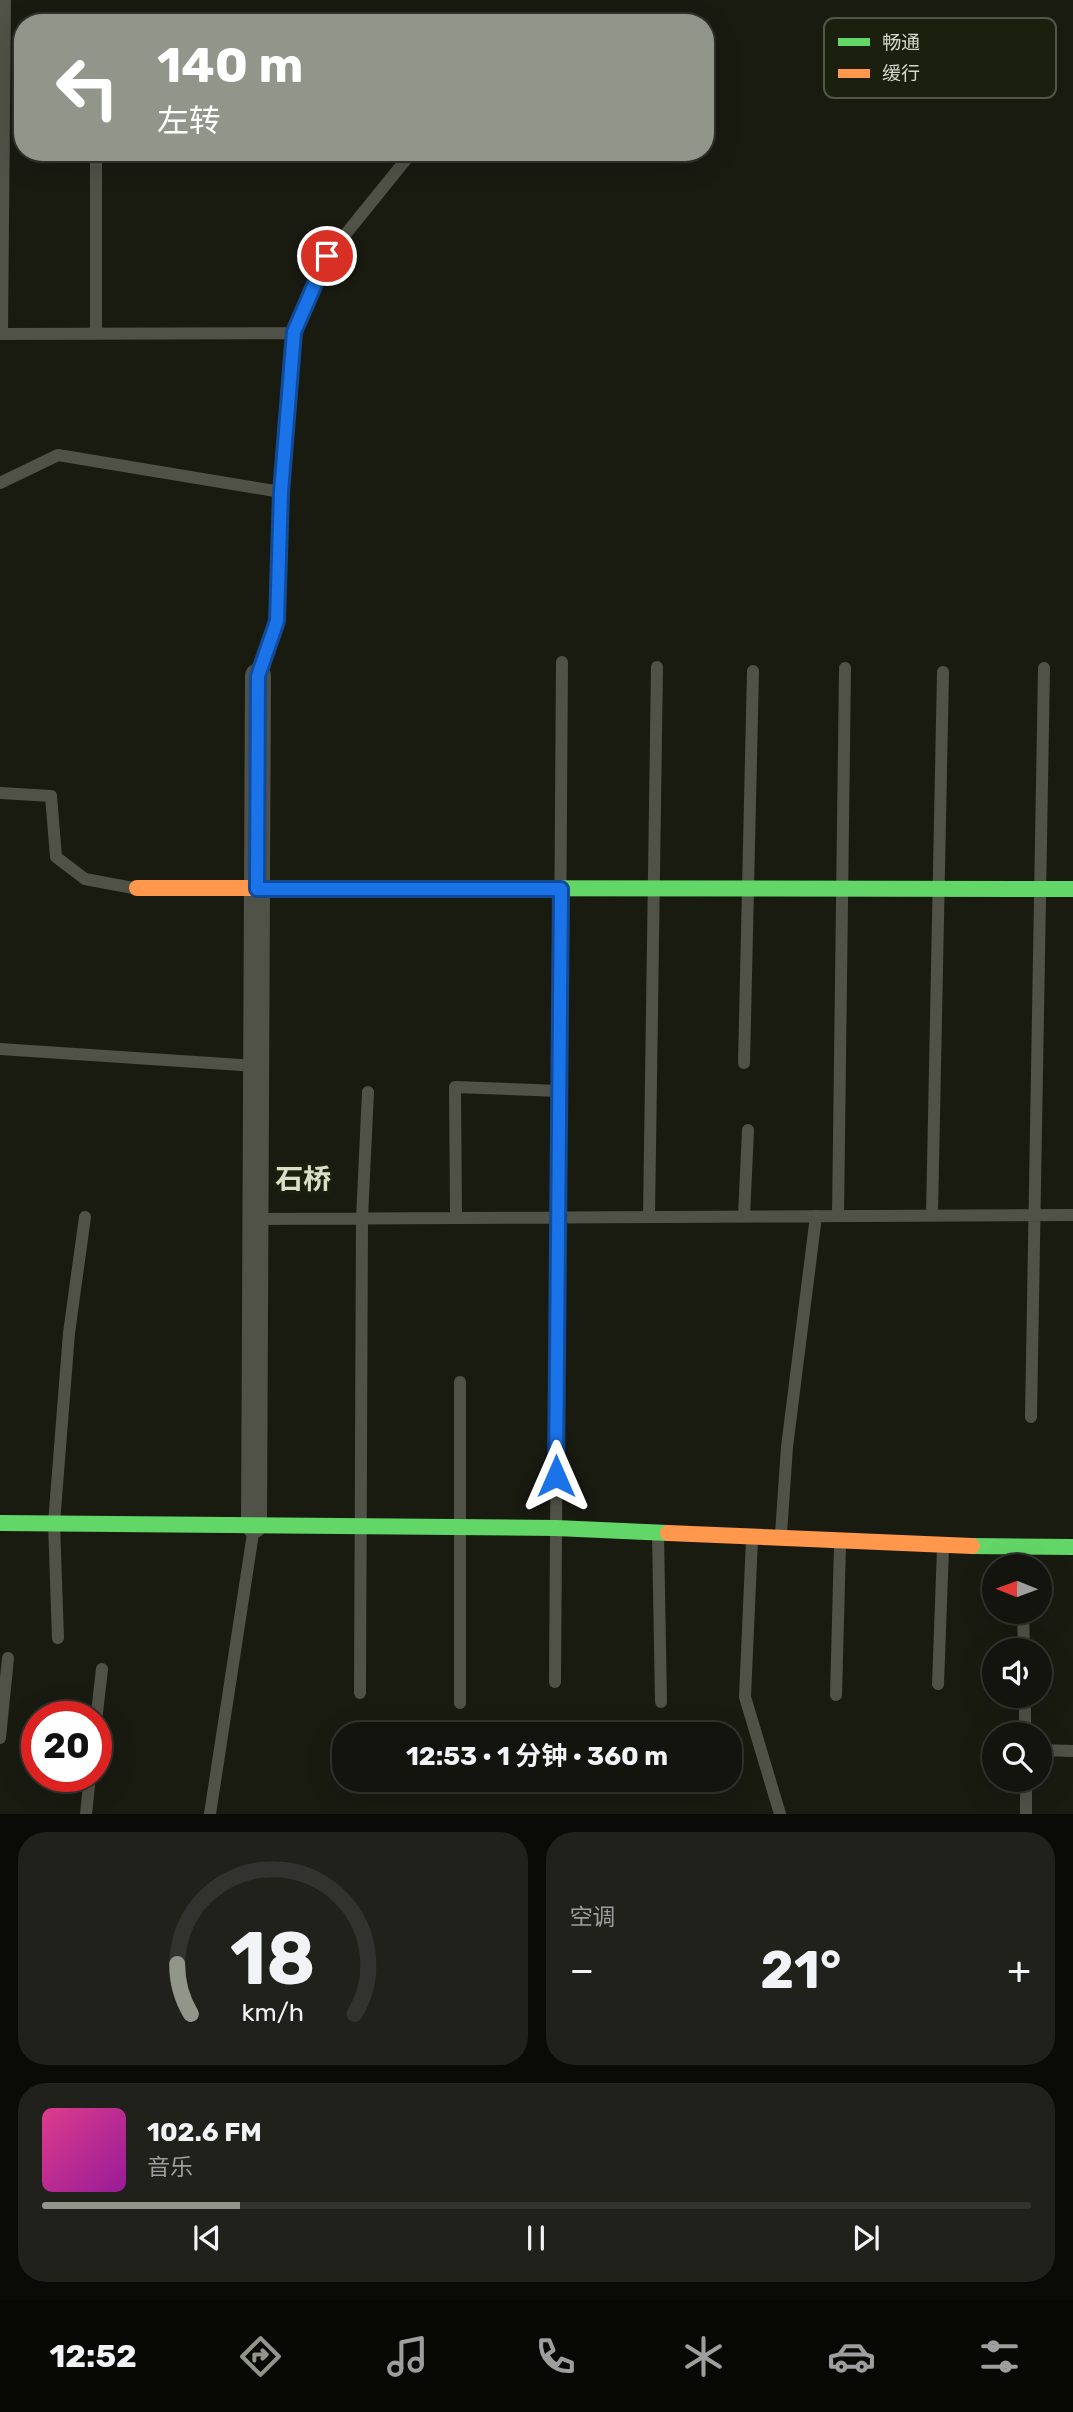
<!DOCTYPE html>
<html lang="zh">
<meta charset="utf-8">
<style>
:root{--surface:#13140d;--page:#20211b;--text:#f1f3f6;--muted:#9d9e9d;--line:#32332e;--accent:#92958a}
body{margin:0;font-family:Rubik,"Noto Sans SC",sans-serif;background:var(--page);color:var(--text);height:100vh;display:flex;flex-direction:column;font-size:26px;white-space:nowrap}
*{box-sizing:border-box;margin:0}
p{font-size:23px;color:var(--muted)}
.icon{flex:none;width:38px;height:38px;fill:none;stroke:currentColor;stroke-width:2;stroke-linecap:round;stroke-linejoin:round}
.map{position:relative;height:1814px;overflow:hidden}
.panel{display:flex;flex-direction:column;gap:18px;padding:18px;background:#0a0b07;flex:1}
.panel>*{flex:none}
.guide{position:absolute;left:14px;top:14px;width:700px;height:147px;border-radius:28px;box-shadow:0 7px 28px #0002,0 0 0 2px var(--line);background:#92958a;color:#fff;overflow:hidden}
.needle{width:46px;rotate:271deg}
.controls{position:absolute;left:982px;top:1554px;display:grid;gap:14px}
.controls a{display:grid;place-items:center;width:70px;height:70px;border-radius:50%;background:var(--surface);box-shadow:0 7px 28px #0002,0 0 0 2px var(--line);font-size:35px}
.speed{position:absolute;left:21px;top:1701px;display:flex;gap:14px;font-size:35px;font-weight:700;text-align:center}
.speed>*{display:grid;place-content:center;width:91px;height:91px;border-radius:50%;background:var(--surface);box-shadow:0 7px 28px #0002,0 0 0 2px var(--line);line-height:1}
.speed .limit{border:10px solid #d22;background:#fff;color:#111}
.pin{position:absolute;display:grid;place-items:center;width:60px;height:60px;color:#fff;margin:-30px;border:4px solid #fff;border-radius:50%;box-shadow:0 2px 7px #0007}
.me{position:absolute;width:77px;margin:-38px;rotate:0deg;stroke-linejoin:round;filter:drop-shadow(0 0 5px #0008)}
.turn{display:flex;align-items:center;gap:24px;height:147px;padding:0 28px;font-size:32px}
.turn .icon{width:91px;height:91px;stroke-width:2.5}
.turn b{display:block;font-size:49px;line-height:60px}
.big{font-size:52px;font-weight:700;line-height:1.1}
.panel .tile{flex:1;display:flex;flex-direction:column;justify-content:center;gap:10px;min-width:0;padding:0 24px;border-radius:28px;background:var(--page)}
.panel .dial{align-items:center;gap:0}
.dial svg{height:182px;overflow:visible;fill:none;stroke:var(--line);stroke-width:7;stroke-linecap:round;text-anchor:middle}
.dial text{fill:var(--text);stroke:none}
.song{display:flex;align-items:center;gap:21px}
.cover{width:84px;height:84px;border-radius:10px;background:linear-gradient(135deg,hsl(330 70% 55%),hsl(300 70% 35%))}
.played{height:7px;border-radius:4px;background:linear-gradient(90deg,var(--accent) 20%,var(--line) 20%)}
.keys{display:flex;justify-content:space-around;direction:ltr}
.heat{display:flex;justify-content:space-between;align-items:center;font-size:38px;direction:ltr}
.panel .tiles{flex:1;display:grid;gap:18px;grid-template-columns:1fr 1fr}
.tile:last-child{grid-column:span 2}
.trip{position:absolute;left:332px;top:1722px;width:410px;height:70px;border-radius:28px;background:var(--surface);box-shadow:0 7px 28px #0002,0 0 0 2px var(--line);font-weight:700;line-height:70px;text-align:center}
.tab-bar{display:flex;height:112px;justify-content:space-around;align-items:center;background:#080805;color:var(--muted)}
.tab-bar .icon{width:49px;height:49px}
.tab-bar .selected{color:var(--accent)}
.tab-bar b{font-size:32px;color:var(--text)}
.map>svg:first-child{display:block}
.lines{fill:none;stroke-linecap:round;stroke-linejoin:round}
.lane{stroke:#505247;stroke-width:12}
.street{stroke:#505247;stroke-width:26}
.fast{stroke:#63d668;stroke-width:16}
.slow{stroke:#ff974d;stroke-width:16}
.route-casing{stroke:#114b97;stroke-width:18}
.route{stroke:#1a73e8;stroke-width:12}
.labels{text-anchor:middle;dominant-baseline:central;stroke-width:7;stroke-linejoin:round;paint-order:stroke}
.quarter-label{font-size:28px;font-weight:bold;fill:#dae0c8;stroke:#1b1f0d}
.key{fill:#1b1f0d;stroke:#525646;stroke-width:2}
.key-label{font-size:19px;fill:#d3d6cb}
</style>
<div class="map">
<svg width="1073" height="1814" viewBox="0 0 1073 1814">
<rect width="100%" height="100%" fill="#191b11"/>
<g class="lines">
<path class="lane" d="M5,0L2,334L294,333
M96,334V152
M0,483L58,455L281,492
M258,676L277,621L281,492L294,333L328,256L412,152
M0,793L51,796L56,857L85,879L133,888
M0,1049L256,1066
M744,1063L753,671
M932,1215L943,672
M744,1216L748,1130
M838,1216L845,668
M456,1217L455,1087L559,1091
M649,1217L657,667
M255,1219L1073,1215
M460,1382V1703
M1031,1417L1044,668
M658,1534L661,1702
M781,1534L787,1447L816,1216
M752,1539L745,1697L780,1814
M1023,1612L1024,1650
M58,1638L54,1523L69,1333L85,1217
M555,1682L562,662
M938,1684L943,1548
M360,1693L362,1218L368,1092
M836,1695L840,1545
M1025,1696V1734
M96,1721L102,1669
M0,1738L8,1658
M1040,1750L1073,1751
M1026,1780V1814
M86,1814L90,1776
M210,1814L254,1527"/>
<path class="street" d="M254,1525L258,676"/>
<path class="fast" d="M387,888L1073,889
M0,1523L556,1528L668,1533
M972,1546L1073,1547"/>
<path class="slow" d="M137,888H387
M668,1533L972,1546"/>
</g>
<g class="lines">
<defs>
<path id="route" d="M327,256L294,332L281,492L277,621L258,676L257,889H561L556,1476"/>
</defs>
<use href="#route" class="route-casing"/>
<use href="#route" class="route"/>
</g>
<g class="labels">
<g class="quarter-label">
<text x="303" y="1179">石桥</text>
</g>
</g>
<rect x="824" y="18" width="232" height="80" rx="10" class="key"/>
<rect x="838" y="38" width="32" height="8" fill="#63d668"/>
<rect x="838" y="69" width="32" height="9" fill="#ff974d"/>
<g class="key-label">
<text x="882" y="49">畅通</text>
<text x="882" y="80">缓行</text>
</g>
</svg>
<div class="controls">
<a><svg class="needle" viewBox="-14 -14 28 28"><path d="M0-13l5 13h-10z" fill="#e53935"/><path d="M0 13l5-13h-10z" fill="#9d9e9d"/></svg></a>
<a><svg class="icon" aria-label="sound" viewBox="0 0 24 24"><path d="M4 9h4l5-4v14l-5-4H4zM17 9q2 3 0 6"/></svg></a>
<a><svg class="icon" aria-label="search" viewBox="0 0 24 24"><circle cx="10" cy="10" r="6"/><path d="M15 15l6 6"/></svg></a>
</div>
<div class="speed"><div class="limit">20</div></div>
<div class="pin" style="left:327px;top:256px;background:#d93025"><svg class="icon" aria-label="arrive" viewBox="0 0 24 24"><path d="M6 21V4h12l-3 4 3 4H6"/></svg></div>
<svg class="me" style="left:556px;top:1476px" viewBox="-20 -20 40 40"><path d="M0-17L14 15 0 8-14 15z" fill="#1a73e8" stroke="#fff" stroke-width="4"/></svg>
<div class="trip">12:53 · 1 分钟 · 360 m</div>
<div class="guide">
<div class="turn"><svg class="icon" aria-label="left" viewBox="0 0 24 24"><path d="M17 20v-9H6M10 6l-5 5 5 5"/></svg><div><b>140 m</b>左转</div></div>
</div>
</div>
<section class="panel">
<div class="tiles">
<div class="tile dial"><svg viewBox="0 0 100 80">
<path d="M14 69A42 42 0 1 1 86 69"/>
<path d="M14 69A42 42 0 0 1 8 47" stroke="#92958a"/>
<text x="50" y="56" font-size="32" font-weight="700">18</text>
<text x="50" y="72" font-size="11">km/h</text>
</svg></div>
<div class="tile"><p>空调</p>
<div class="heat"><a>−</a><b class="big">21°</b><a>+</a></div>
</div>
<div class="tile">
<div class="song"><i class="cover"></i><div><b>102.6 FM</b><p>音乐</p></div></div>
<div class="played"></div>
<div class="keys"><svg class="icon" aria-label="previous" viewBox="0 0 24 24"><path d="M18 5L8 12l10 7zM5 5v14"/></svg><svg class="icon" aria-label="pause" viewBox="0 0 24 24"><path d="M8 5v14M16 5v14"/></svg><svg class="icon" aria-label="next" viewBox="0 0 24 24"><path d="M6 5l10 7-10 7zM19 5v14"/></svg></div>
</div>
</div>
</section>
<nav class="tab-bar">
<b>12:52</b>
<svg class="icon selected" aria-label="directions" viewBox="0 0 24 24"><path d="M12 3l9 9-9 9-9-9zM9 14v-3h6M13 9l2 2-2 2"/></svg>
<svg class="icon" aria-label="music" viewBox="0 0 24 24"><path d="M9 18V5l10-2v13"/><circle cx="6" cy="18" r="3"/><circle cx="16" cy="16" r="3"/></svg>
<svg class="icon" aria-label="phone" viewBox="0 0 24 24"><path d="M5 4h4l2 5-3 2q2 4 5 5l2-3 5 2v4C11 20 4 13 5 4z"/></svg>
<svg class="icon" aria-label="climate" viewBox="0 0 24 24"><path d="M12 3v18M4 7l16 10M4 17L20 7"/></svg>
<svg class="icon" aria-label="car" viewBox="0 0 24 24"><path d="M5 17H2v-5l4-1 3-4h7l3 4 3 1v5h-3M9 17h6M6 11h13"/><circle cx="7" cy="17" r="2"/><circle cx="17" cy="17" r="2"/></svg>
<svg class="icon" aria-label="filters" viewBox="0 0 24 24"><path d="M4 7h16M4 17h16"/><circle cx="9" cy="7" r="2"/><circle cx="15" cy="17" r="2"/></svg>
</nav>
